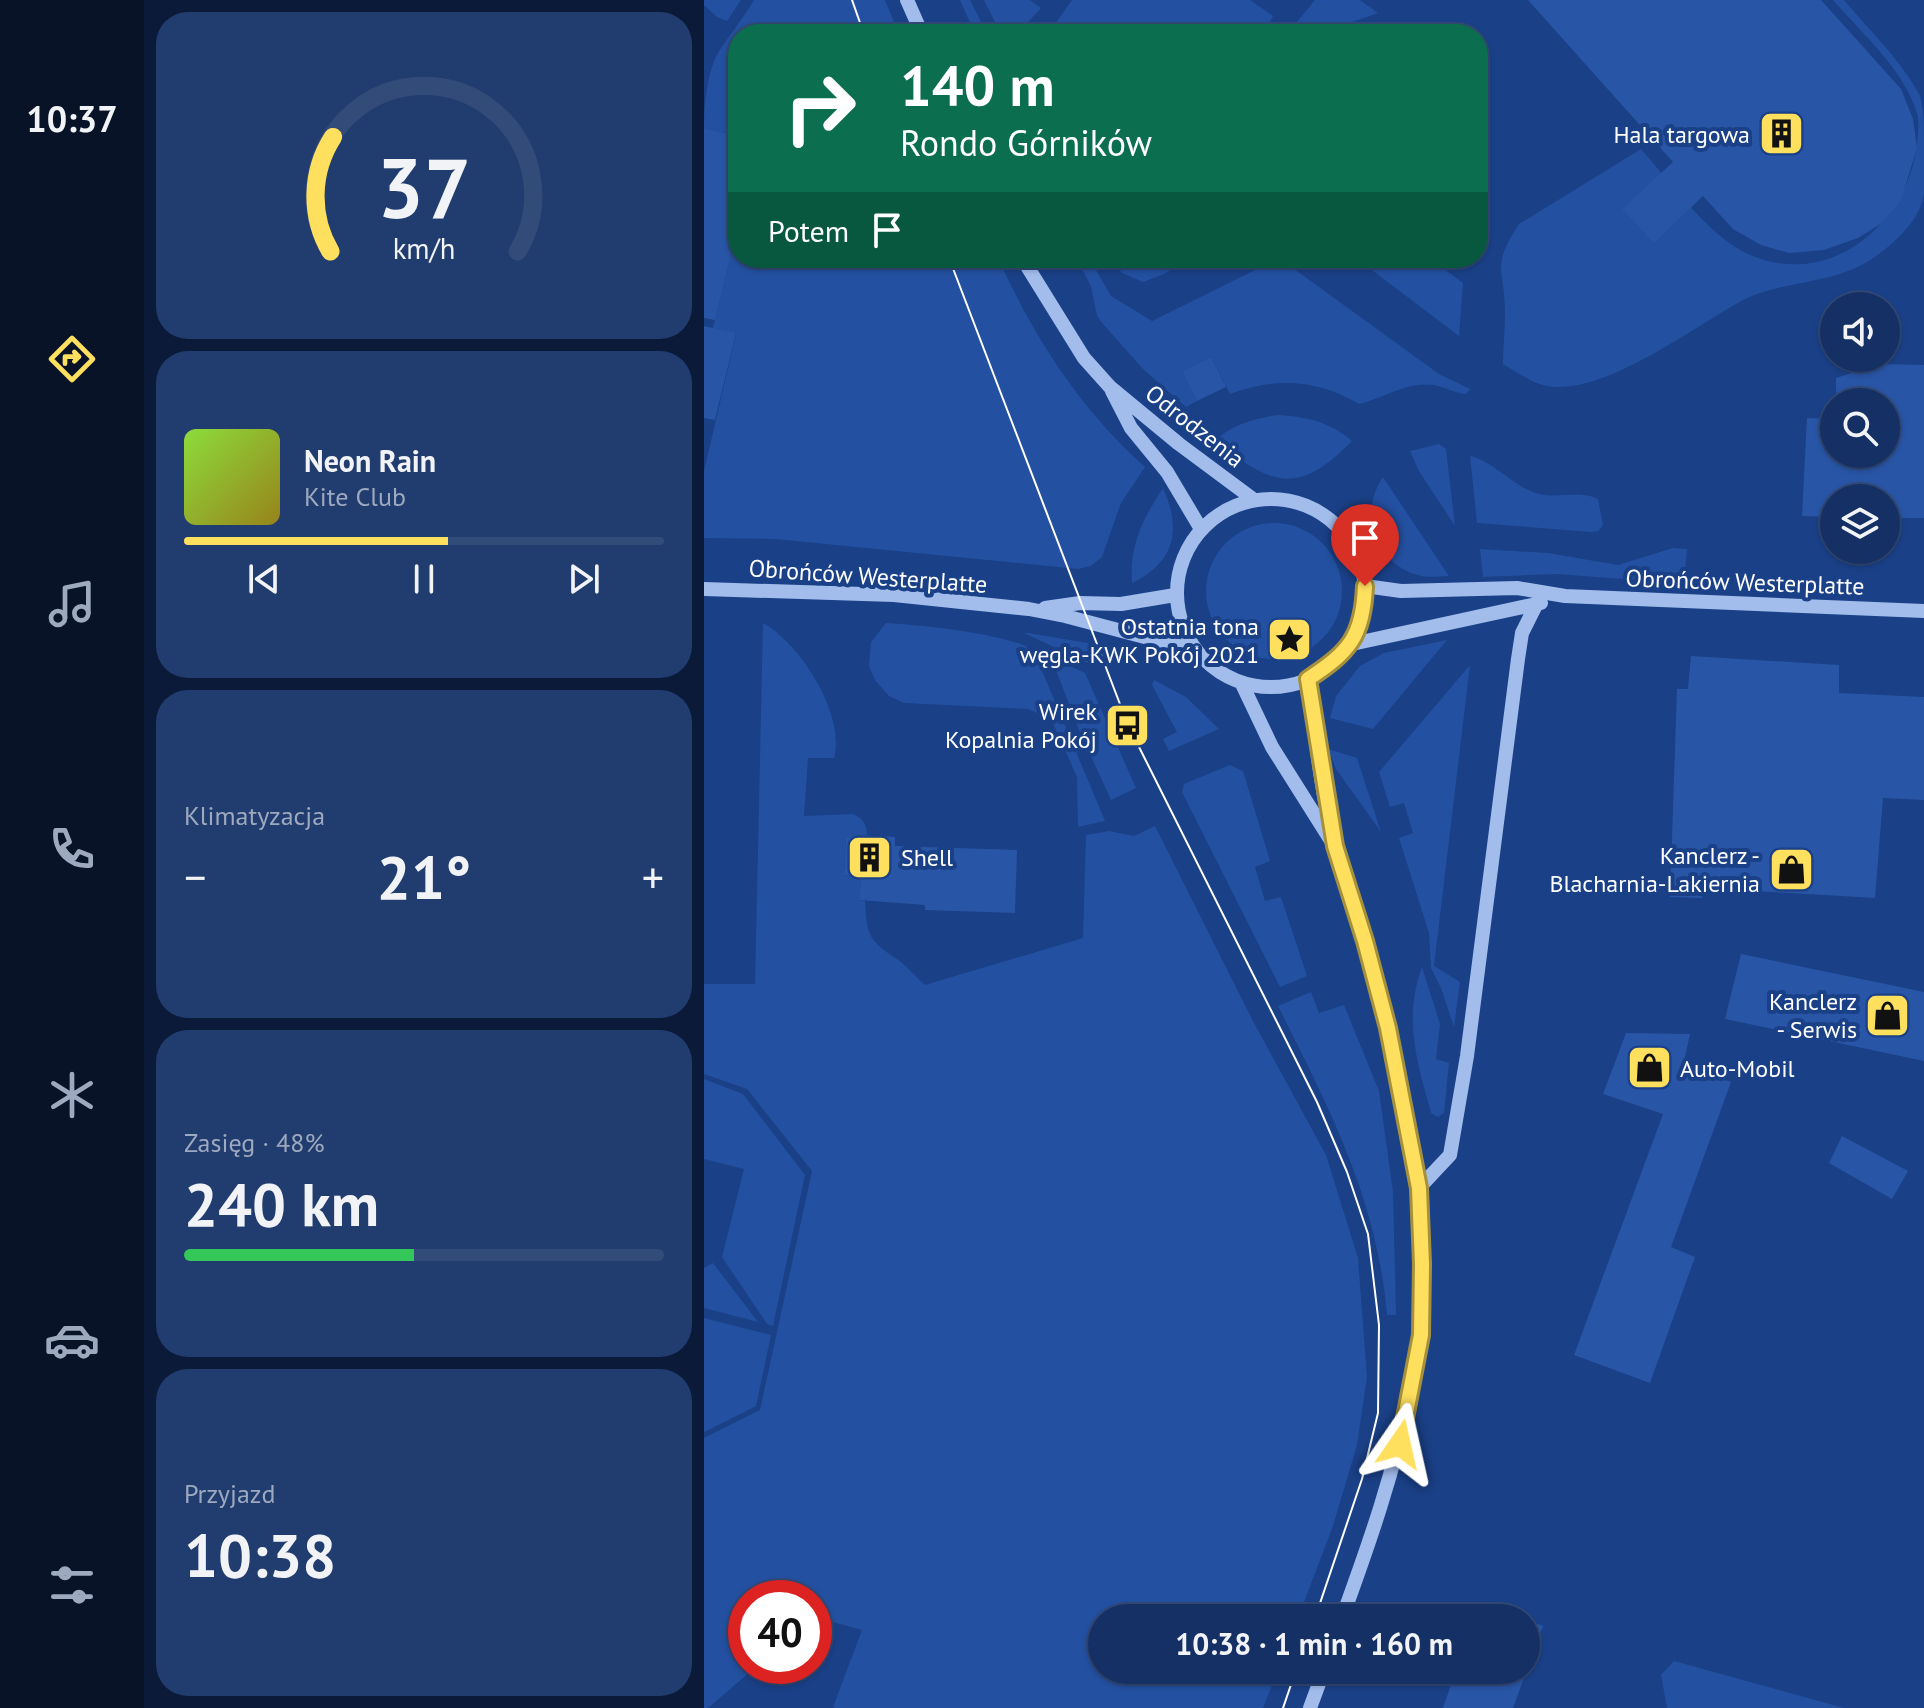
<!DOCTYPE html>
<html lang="pl">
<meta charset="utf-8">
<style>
:root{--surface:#143065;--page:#213c6e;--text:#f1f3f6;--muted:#9da9bf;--line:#334b79;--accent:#fedf5e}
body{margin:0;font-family:"PT Sans",sans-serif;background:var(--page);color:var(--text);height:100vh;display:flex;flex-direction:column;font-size:30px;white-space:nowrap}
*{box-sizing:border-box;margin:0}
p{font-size:26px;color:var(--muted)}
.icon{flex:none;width:44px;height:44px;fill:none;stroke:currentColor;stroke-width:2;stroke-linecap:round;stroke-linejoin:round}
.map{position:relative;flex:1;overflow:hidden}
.details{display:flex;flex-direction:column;gap:12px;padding:12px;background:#0b1a38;width:560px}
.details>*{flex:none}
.top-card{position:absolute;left:24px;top:24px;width:760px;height:244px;border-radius:32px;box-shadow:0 2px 6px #0004,0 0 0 2px var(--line);background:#0b6e4f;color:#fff;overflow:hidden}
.buttons{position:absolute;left:1116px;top:292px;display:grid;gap:16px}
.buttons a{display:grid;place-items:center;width:80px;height:80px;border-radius:50%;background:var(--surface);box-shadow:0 2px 6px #0004,0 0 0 2px var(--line);font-size:40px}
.speed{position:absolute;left:24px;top:1580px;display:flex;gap:16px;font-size:40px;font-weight:700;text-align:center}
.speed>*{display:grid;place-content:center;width:104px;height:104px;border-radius:50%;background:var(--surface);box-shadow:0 2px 6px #0004,0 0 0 2px var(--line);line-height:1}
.speed .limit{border:12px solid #d22;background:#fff;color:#111}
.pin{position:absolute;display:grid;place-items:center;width:68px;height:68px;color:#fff;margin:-82px -34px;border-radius:50% 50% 50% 0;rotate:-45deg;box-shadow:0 0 8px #0007}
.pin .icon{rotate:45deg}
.me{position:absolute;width:88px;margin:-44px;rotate:11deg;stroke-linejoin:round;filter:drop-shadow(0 0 6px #0008)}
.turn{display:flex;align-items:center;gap:28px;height:168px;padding:0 40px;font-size:36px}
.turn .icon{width:104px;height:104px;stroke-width:2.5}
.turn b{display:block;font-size:56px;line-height:68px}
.then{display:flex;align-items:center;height:76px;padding:0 40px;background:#0003;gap:16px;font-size:30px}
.big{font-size:60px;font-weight:700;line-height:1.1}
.details .tile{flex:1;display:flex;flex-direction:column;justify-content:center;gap:12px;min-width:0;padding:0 28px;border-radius:32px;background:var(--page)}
.details .dial{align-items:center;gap:0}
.dial svg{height:208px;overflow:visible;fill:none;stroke:var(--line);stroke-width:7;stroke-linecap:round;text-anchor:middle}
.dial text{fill:var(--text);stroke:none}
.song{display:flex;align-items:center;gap:24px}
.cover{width:96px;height:96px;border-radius:12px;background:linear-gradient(135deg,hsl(90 70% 55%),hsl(50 70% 35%))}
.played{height:8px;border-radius:4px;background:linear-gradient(90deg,var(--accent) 55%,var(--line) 55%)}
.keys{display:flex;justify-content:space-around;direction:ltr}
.heat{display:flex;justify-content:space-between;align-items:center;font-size:44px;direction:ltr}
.charge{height:12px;border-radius:6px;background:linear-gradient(90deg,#34c759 48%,var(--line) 0)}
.trip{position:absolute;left:384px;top:1604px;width:452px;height:80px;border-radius:40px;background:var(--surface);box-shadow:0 2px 6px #0004,0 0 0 2px var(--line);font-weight:700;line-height:80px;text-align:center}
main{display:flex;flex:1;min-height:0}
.dock{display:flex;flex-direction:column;width:144px;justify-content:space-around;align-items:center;background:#081328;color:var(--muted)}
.dock .icon{width:56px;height:56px}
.dock .current{color:var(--accent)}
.dock b{font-size:36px;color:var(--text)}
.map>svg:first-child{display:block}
.green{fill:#2350a0}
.building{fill:#2955a6}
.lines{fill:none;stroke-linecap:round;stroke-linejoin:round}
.tertiary{stroke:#a2bdec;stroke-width:14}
.tram{stroke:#fff;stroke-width:2}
.route-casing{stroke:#a5913d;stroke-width:20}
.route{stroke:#fedf5e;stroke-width:14}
.labels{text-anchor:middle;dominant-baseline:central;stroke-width:8;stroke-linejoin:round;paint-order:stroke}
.poi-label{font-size:24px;fill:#fff;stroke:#1a4087;text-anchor:end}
.street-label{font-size:24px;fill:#fff;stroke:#1a4087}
</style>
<main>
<nav class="dock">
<b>10:37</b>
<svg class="icon current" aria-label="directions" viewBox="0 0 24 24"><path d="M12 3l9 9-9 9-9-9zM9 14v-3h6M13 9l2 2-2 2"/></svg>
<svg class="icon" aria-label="music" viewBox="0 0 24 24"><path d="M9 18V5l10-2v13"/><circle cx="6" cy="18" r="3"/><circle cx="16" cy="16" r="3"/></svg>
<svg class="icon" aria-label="phone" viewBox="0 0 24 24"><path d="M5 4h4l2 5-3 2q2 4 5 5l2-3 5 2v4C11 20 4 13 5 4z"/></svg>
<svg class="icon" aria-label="climate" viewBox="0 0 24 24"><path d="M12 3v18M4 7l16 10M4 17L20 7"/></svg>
<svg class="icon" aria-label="car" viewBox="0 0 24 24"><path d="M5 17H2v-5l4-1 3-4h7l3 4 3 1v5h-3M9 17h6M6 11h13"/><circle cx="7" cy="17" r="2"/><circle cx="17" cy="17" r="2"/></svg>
<svg class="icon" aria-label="filters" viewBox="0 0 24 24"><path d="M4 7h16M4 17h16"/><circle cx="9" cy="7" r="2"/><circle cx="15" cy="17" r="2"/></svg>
</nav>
<section class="details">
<div class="tile dial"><svg viewBox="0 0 100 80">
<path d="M14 69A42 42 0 1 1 86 69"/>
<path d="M14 69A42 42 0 0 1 15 25" stroke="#fedf5e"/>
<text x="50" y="56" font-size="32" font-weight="700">37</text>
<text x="50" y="72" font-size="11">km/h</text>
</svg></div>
<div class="tile">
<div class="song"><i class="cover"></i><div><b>Neon Rain</b><p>Kite Club</p></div></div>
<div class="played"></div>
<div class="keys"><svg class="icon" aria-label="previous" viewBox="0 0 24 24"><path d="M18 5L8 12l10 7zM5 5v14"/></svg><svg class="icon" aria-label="pause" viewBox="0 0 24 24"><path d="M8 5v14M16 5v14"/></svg><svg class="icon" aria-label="next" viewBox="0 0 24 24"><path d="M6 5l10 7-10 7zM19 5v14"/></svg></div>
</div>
<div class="tile"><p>Klimatyzacja</p>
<div class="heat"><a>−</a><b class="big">21°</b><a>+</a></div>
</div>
<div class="tile"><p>Zasięg · 48%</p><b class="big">240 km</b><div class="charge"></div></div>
<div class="tile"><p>Przyjazd</p><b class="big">10:38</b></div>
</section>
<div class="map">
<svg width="1220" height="1708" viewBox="0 0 1220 1708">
<rect width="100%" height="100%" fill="#1a4087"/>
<path class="green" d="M0,0H37L23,21L13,17L0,5Z
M50,0H181L195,34H34V136L0,128C0,108 3,71 14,53C25,35 39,19 50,0Z
M256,0H266L283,34H271Z
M280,0H326L337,8L313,34H297Z
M368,0H546L569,16L560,34H344Z
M611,0H656L674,13L615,34H583Z
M1129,0H1140C1165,30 1198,61 1216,96C1220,108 1220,124 1220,137C1220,155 1220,175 1220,193C1217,221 1186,248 1163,262C1126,284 1080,281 1041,299C990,326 901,396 843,386C827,383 813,372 799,364C799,347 801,330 801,313C801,268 786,268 815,224L937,149C965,181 1003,233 1040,252C1127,296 1220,216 1214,117C1202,71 1159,35 1129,0Z
M34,225V258H294C330,337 375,408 441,467L417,503L398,557L387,566L374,569L71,539L0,538V471L32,334L9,328Z
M372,258H385L407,296L448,321L575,258L735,374L766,389L762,394C750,393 741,387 730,385C703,381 680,398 655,404C614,379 570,377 526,394L507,357L478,371L493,401L482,407L439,369L399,324L393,316L387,286Z
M405,258H487L460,274L439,282L418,273Z
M652,258H725L759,283L755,336Z
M573,415C600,416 627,422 648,441C593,497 568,485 511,441C528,424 550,419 573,415Z
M735,444L742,449L751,526L715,471L706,451Z
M766,456C791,462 807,485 832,493C853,500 875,489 894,499L899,525L894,531L887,532L773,523Z
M679,477L745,576C732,577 719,578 707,573C667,556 656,511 679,477Z
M459,488C478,530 471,562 428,583C425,546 439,518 459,488Z
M502 591a68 68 0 1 1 136 0a68 68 0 1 1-136 0Z
M969,548L983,549L981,571L976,580L961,582L852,574L779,577L776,549L844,553L914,565Z
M59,623C96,643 142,715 130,758H104L100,816L149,814C159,818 163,825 163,836L157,835V838H142L140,875L157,876L155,900L161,901C163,935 164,940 193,959C203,966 212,977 221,985L379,938L382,835L405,831L430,836L451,826L549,1021L622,1155L654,1258L663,1377L653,1445L629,1526L594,1618H398V1670H574L559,1708H132L129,1707L158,1630L110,1617V1598H42V1666H53L4,1708H0V1438L56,1410L108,1171L43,1089L0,1074V984H51Z
M182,623C219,625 296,633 329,649L401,821L374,827L373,777L347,719L324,709L200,703L185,696L171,680L165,666L167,642Z
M318,632L384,643L390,666Z
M743,640L669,729L626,718L632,696L656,666L680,653Z
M347,657L381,673L432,788L407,800L375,730Z
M766,665L730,966L756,982L750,1027L737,988L727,968L725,933L695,838L709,833L700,803L686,807L675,772Z
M450,680L482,697L515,729L465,751L459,739L473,732L448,685Z
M624,749L653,758L677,832L632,769Z
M526,765L539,771L566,861L551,867L561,901L577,897L603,976L576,987L478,792L480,784Z
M718,967L736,1024L732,1059L745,1063L740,1113L734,1117L727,1113C713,1062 699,1019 718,967Z
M607,992L615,1013L640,1005L675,1091L689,1192L692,1315H683C673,1198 625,1108 574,1006Z
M0,1079L39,1094L101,1175L69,1326L63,1324L18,1257L40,1169L0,1159Z
M9,1263L54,1322L0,1308V1268Z
M0,1318L67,1335L52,1406L0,1432Z
M970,1661L1140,1708H963L957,1675Z"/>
<path class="building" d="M824,0H1117L1197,89L1209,119L1213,148L1197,200L1178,223L1154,238L1120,250L1085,253L1057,245L1029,229L999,196L950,243L918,209L969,162Z
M0,128L34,136V225L11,320L0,318Z
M0,326L32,333L11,420L0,418Z
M507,357L522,387L493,401L478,371Z
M1175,364L1220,365V518H1182V498H1130V517L1098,516L1103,418L1130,419V454H1182V402H1132V378Z
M987,656L1135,665V693L1220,697V800L1179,798L1171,898L999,888L998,898L966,897L973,689H984Z
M157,835L191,837V846L313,850L311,913L221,910V905L155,900L157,876L140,875L142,838H157Z
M1037,954L1220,992V1061L1021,1019Z
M922,1033L986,1034L979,1066L1027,1082L967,1247L991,1257L946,1383L870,1355L959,1114L899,1094Z
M1138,1136L1204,1171L1188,1199L1125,1163Z
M776,1604L801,1613L816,1618H771Z
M822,1620L839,1626L809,1708H739L752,1670H822Z"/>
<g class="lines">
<path class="tertiary" d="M203,0L218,34
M318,258L380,358L406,387L475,444L549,499
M408,391L427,428L463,472L497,529
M473 593a94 94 0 1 1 188 0a94 94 0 1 1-188 0Z
M661,586L697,591L813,588L861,596L1220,611
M0,589L190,595L325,609L361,616L490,650
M341,608L376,603L417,604L471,595
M648,644L837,603
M604,679C611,735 617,793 631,847C639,878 652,908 661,939C697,1066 726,1200 717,1333C716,1352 710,1373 706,1392C691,1470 665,1544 638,1618
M538,684L568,747L626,839
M715,1188L746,1155L763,1056L814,659L818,633L832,605
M606,1708L620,1670"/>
<path class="tram" d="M148,0L160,34
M245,258L424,725L613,1102L643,1172L664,1234L675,1325L674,1413L658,1479L611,1618
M579,1708L592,1670"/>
</g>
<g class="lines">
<defs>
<path id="route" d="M661,586C659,637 645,652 604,679L631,846L661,941L684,1028L715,1188L718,1264L717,1335L696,1444"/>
</defs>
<use href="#route" class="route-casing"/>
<use href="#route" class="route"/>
</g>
<defs>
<symbol id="building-square" viewBox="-11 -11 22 22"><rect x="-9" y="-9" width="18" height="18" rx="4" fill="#fedf5e" stroke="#1a4087"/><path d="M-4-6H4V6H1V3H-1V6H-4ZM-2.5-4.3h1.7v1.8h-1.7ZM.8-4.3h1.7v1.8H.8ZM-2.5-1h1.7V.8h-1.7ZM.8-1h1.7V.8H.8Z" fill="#111"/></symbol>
<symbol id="sight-square" viewBox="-11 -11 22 22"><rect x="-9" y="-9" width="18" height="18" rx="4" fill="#fedf5e" stroke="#1a4087"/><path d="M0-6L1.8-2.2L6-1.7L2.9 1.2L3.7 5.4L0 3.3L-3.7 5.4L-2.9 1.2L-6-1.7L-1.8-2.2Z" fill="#111"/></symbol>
<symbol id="bus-square" viewBox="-11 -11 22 22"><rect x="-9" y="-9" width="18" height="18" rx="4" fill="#fedf5e" stroke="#1a4087"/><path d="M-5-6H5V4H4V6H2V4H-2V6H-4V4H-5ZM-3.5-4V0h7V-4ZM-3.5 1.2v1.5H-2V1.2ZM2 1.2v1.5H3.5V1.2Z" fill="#111"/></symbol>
<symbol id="shop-square" viewBox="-11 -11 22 22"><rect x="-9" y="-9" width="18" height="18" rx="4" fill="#fedf5e" stroke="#1a4087"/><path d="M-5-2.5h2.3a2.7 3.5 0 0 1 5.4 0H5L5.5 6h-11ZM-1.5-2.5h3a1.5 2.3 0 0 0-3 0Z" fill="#111"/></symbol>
</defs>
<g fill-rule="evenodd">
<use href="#building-square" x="1052" y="108" width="51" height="51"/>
<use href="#sight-square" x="560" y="614" width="51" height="51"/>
<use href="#bus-square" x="398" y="700" width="51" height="51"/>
<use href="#building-square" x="140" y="832" width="51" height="51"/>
<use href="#shop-square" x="1062" y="844" width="51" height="51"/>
<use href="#shop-square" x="1158" y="990" width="51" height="51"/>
<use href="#shop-square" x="920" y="1042" width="51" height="51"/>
</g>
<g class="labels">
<g class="poi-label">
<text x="1046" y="134">Hala targowa</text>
<text x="555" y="626">Ostatnia tona<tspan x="555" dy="28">węgla-KWK Pokój 2021</tspan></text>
<text x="393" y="711">Wirek<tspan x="393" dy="28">Kopalnia Pokój</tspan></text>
<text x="1056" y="855">Kanclerz -<tspan x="1056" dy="28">Blacharnia-Lakiernia</tspan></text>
<text x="197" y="857" text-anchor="start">Shell</text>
<text x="1153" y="1001">Kanclerz<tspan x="1153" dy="28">- Serwis</tspan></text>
<text x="976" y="1068" text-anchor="start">Auto-Mobil</text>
</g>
<g class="street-label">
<text transform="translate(491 426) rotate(38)">Odrodzenia</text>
<text transform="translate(164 576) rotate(4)">Obrońców Westerplatte</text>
<text transform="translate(1041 582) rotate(2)">Obrońców Westerplatte</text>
</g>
</g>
</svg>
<div class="buttons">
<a><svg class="icon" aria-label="sound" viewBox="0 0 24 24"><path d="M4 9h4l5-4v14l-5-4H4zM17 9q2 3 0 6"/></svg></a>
<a><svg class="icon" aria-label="search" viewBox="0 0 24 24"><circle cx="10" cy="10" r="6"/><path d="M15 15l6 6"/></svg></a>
<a><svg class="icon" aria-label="layers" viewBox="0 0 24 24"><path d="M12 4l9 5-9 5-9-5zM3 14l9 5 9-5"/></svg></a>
</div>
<div class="speed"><div class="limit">40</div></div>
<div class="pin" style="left:661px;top:586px;background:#d93025"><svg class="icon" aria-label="arrive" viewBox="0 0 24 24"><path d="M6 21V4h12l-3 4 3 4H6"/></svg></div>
<svg class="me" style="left:696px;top:1444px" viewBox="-20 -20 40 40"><path d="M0-17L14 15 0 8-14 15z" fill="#fedf5e" stroke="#fff" stroke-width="4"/></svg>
<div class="trip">10:38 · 1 min · 160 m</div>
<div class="top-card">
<div class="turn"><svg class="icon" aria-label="right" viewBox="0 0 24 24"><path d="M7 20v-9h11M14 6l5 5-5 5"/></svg><div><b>140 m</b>Rondo Górników</div></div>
<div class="then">Potem<svg class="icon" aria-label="arrive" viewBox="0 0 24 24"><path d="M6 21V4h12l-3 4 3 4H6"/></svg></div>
</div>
</div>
</main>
